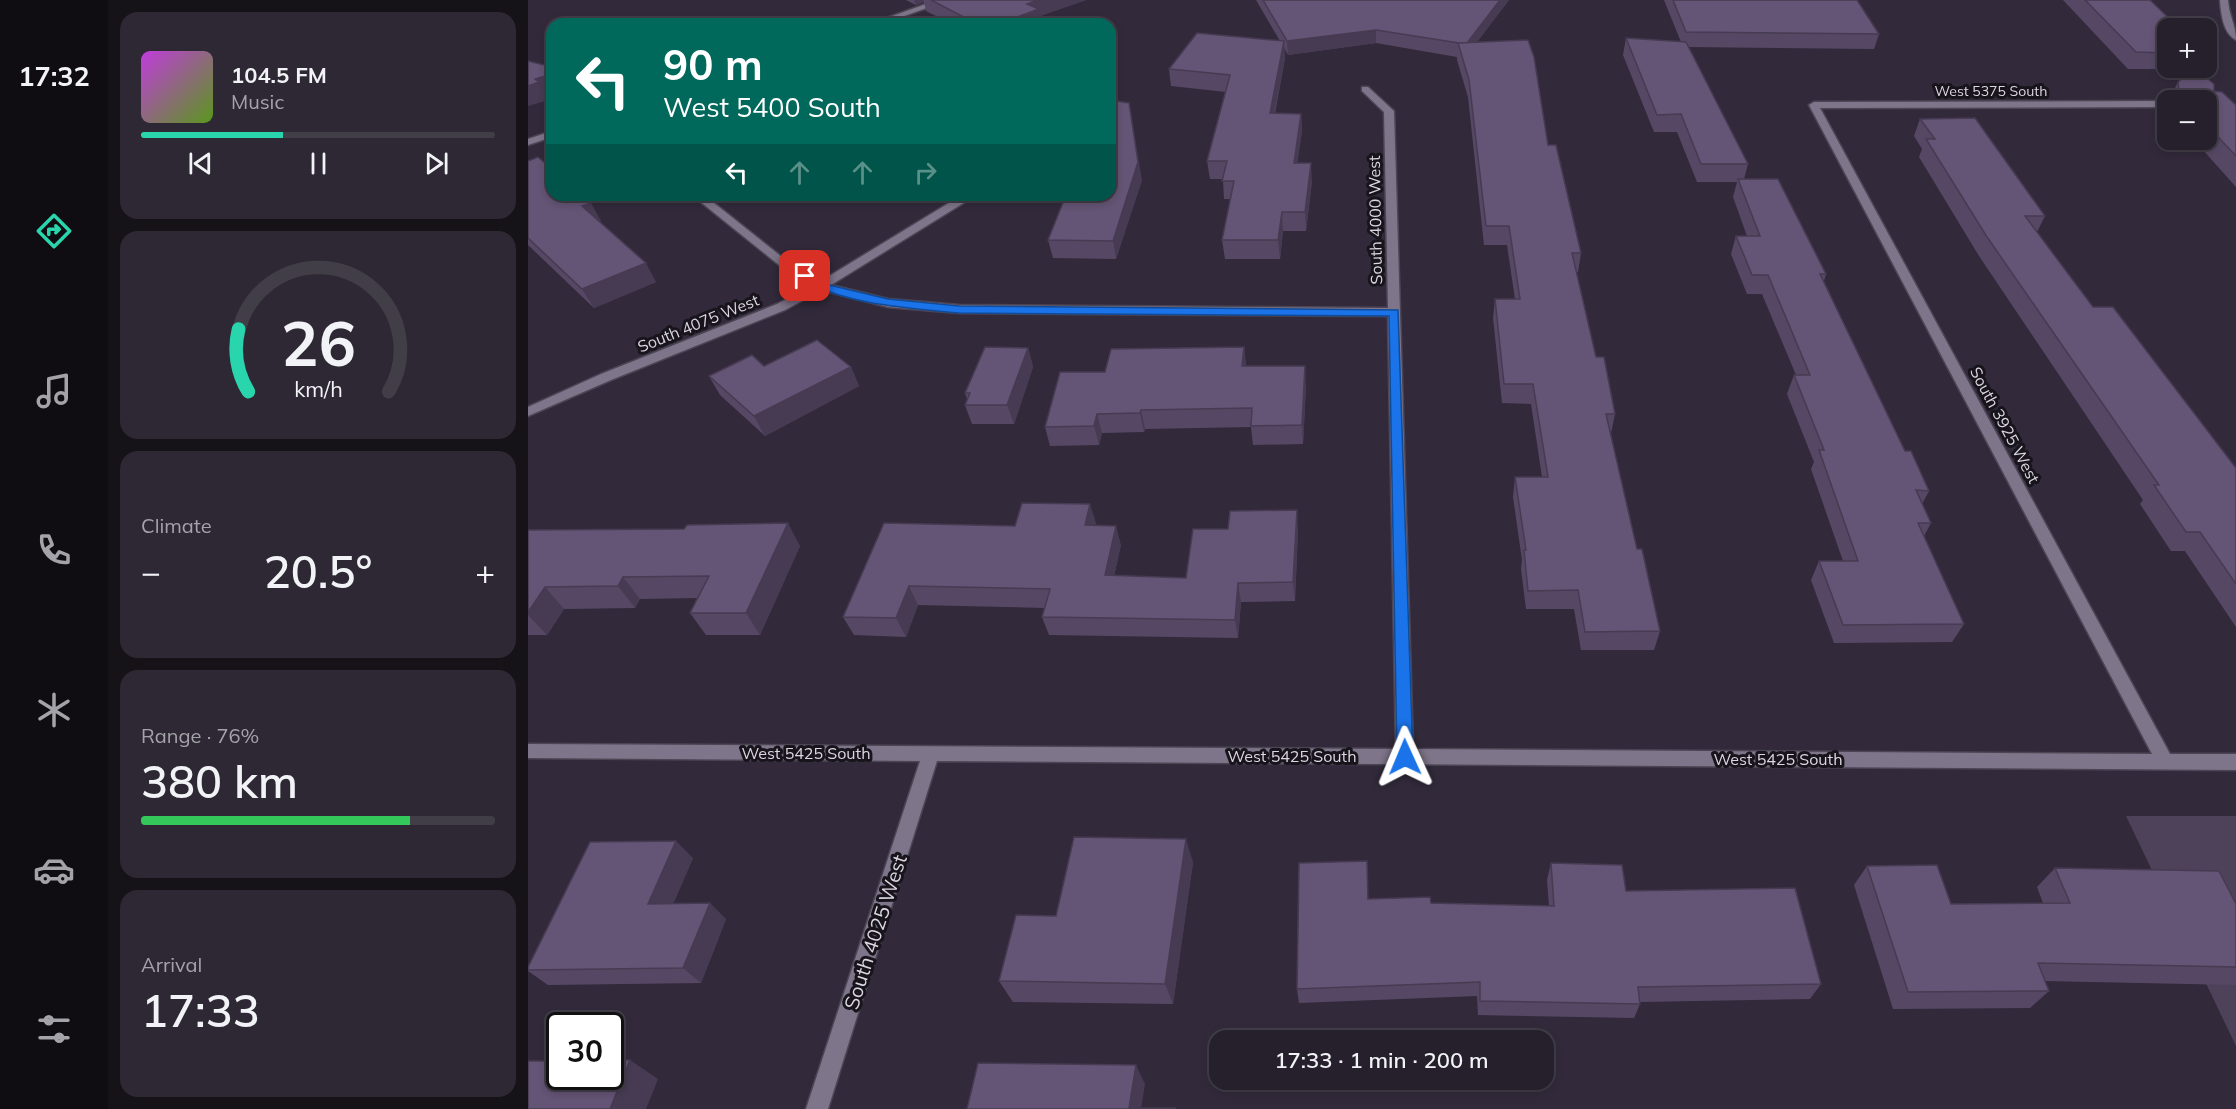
<!DOCTYPE html>
<meta charset="utf-8">
<style>
:root{--surface:#26202c;--page:#2e2834;--text:#f1f3f6;--muted:#a4a3a9;--line:#423e48;--accent:#28d5ad}
body{margin:0;font-family:Mulish,sans-serif;background:var(--page);color:var(--text);height:100vh;display:flex;flex-direction:column;font-size:22px;white-space:nowrap}
*{box-sizing:border-box;margin:0}
p{font-size:20px;color:var(--muted)}
.icon{flex:none;width:33px;height:33px;fill:none;stroke:currentColor;stroke-width:2;stroke-linecap:round;stroke-linejoin:round}
.map{position:relative;flex:1;overflow:hidden}
.sheet{display:flex;flex-direction:column;gap:12px;padding:12px;background:#151218;width:420px}
.sheet>*{flex:none}
.top-card{position:absolute;left:18px;top:18px;width:570px;height:183px;border-radius:18px;box-shadow:0 3px 9px #0003,0 0 0 2px var(--line);background:#00695c;color:#fff;overflow:hidden}
.buttons{position:absolute;left:1629px;top:18px;display:grid;gap:12px}
.buttons a{display:grid;place-items:center;width:60px;height:60px;border-radius:12px;background:var(--surface);box-shadow:0 3px 9px #0003,0 0 0 2px var(--line);font-size:30px}
.speed{position:absolute;left:18px;top:1012px;display:flex;gap:12px;font-size:30px;font-weight:700;text-align:center}
.speed>*{display:grid;place-content:center;width:78px;height:78px;border-radius:50%;background:var(--surface);box-shadow:0 3px 9px #0003,0 0 0 2px var(--line);line-height:1}
.speed .limit{border:3px solid #111;border-radius:9px;background:#fff;color:#111}
.pin{position:absolute;display:grid;place-items:center;width:51px;height:51px;color:#fff;margin:-26px;border-radius:12px;box-shadow:0 3px 9px #0006}
.me{position:absolute;width:66px;margin:-33px;rotate:359deg;stroke-linejoin:round;filter:drop-shadow(0 0 4px #0008)}
.turn{display:flex;align-items:center;gap:21px;height:126px;padding:0 18px;font-size:27px}
.turn .icon{width:78px;height:78px;stroke-width:2.5}
.turn b{display:block;font-size:42px;line-height:51px}
.lanes{display:flex;align-items:center;height:57px;padding:0 18px;background:#0003;justify-content:center;gap:30px;direction:ltr}
.lanes .off{opacity:.35}
.big{font-size:45px;font-weight:600;line-height:1.1}
.sheet .tile{flex:1;display:flex;flex-direction:column;justify-content:center;gap:9px;min-width:0;padding:0 21px;border-radius:18px;background:var(--page)}
.sheet .dial{align-items:center;gap:0}
.dial svg{height:156px;overflow:visible;fill:none;stroke:var(--line);stroke-width:7;stroke-linecap:round;text-anchor:middle}
.dial text{fill:var(--text);stroke:none}
.song{display:flex;align-items:center;gap:18px}
.cover{width:72px;height:72px;border-radius:9px;background:linear-gradient(135deg,hsl(290 70% 55%),hsl(90 70% 35%))}
.played{height:6px;border-radius:3px;background:linear-gradient(90deg,var(--accent) 40%,var(--line) 40%)}
.keys{display:flex;justify-content:space-around;direction:ltr}
.heat{display:flex;justify-content:space-between;align-items:center;font-size:33px;direction:ltr}
.charge{height:9px;border-radius:4px;background:linear-gradient(90deg,#34c759 76%,var(--line) 0)}
.trip{position:absolute;left:681px;top:1030px;width:345px;height:60px;border-radius:18px;background:var(--surface);box-shadow:0 3px 9px #0003,0 0 0 2px var(--line);font-weight:600;line-height:60px;text-align:center}
main{display:flex;flex:1;min-height:0}
.dock{display:flex;flex-direction:column;width:108px;justify-content:space-around;align-items:center;background:#0f0d12;color:var(--muted)}
.dock .icon{width:42px;height:42px}
.dock .on{color:var(--accent)}
.dock b{font-size:27px;color:var(--text)}
.map>svg:first-child{display:block}
.green{fill:#4d4259}
.lines{fill:none;stroke-linecap:round;stroke-linejoin:round}
.street-casing{stroke:#4c4554;stroke-width:3}
.secondary-casing{stroke:#4c4554;stroke-width:3}
.street{fill:#7f758a;fill-rule:evenodd}
.secondary{fill:#7f758a;fill-rule:evenodd}
.wall{fill:#564865}
.shaded-wall{fill:#463b52}
.building{fill:#645475;stroke:#463b52;stroke-width:1.5}
.route{fill:#1a73e8;stroke:#114b97;stroke-width:1.5}
.labels{text-anchor:middle;dominant-baseline:central;stroke-width:6;stroke-linejoin:round;paint-order:stroke}
.far-street-label{font-size:14px;fill:#dbd6e1;stroke:#18141c}
.street-label{font-size:16px;fill:#dbd6e1;stroke:#18141c}
.near-street-label{font-size:20px;fill:#dbd6e1;stroke:#18141c}
</style>
<main>
<nav class="dock">
<b>17:32</b>
<svg class="icon on" aria-label="directions" viewBox="0 0 24 24"><path d="M12 3l9 9-9 9-9-9zM9 14v-3h6M13 9l2 2-2 2"/></svg>
<svg class="icon" aria-label="music" viewBox="0 0 24 24"><path d="M9 18V5l10-2v13"/><circle cx="6" cy="18" r="3"/><circle cx="16" cy="16" r="3"/></svg>
<svg class="icon" aria-label="phone" viewBox="0 0 24 24"><path d="M5 4h4l2 5-3 2q2 4 5 5l2-3 5 2v4C11 20 4 13 5 4z"/></svg>
<svg class="icon" aria-label="climate" viewBox="0 0 24 24"><path d="M12 3v18M4 7l16 10M4 17L20 7"/></svg>
<svg class="icon" aria-label="car" viewBox="0 0 24 24"><path d="M5 17H2v-5l4-1 3-4h7l3 4 3 1v5h-3M9 17h6M6 11h13"/><circle cx="7" cy="17" r="2"/><circle cx="17" cy="17" r="2"/></svg>
<svg class="icon" aria-label="filters" viewBox="0 0 24 24"><path d="M4 7h16M4 17h16"/><circle cx="9" cy="7" r="2"/><circle cx="15" cy="17" r="2"/></svg>
</nav>
<section class="sheet">
<div class="tile">
<div class="song"><i class="cover"></i><div><b>104.5 FM</b><p>Music</p></div></div>
<div class="played"></div>
<div class="keys"><svg class="icon" aria-label="previous" viewBox="0 0 24 24"><path d="M18 5L8 12l10 7zM5 5v14"/></svg><svg class="icon" aria-label="pause" viewBox="0 0 24 24"><path d="M8 5v14M16 5v14"/></svg><svg class="icon" aria-label="next" viewBox="0 0 24 24"><path d="M6 5l10 7-10 7zM19 5v14"/></svg></div>
</div>
<div class="tile dial"><svg viewBox="0 0 100 80">
<path d="M14 69A42 42 0 1 1 86 69"/>
<path d="M14 69A42 42 0 0 1 9 37" stroke="#28d5ad"/>
<text x="50" y="56" font-size="32" font-weight="700">26</text>
<text x="50" y="72" font-size="11">km/h</text>
</svg></div>
<div class="tile"><p>Climate</p>
<div class="heat"><a>−</a><b class="big">20.5°</b><a>+</a></div>
</div>
<div class="tile"><p>Range · 76%</p><b class="big">380 km</b><div class="charge"></div></div>
<div class="tile"><p>Arrival</p><b class="big">17:33</b></div>
</section>
<div class="map">
<svg width="1708" height="1109" viewBox="0 0 1708 1109">
<rect width="100%" height="100%" fill="#322a3b"/>
<path class="green" d="M1598,816H1708V1046Z"/>
<g class="lines">
<defs>
<path id="street" d="M1692,0H1700C1701,16 1708,25 1708,40C1695,33 1693,14 1692,0Z
M834,87H840L866,111L885,749L1624,754L1281,105L1286,102L1640,101V107L1292,108L1642,754H1708V770L409,761L300,1109H278L392,761L0,758V744L868,749L860,316L431,313L360,307L294,290L257,310L83,380L0,416V407L73,374L249,304L284,286L256,269L164,195H176L264,265L293,281L434,195H442V199L303,285L360,299L431,305L860,308L856,112L834,91Z"/>
<path id="secondary" d="M409,0H421L354,24H342Z
M24,131V137L0,145V139Z"/>
</defs>
<use href="#street" class="street-casing"/>
<use href="#secondary" class="secondary-casing"/>
<use href="#street" class="street"/>
<use href="#secondary" class="secondary"/>
</g>
<path class="wall" d="M378,0H558L512,16L514,24H424L398,11L396,2L388,5Z
M728,0H981L949,42L1020,145L1053,253L1050,272H1048L1068,357L1087,414L1083,433H1082L1109,549L1132,631L1126,650H1053L1046,609H998L993,569L994,560L985,497L987,477H1014L1003,404L974,403L965,318L967,299H987L979,245H956L940,97L929,60V57L848,43L760,55L756,48L757,58L747,114H773L774,131L769,163L784,181L778,231H755L752,259H697L694,240L702,199H696L695,179H682L679,161L698,92L643,86L641,69L752,41Z
M1136,0H1329L1351,34L1346,49L1160,47L1220,164L1216,179L1298,274L1296,281L1377,451L1401,491L1394,504L1403,523L1396,536L1436,624L1424,642L1306,643L1283,580L1291,561H1315L1283,469L1286,462L1259,394L1266,375H1268L1234,294H1219L1203,254L1208,236H1219L1205,197L1209,182H1169L1149,132H1126L1095,55L1098,38L1153,42Z
M1535,0H1622L1640,28V68H1667L1686,91L1708,105V187L1666,140H1678V100H1641L1650,82L1662,69H1600Z
M1640,103V113L1636,109Z
M1392,119L1517,216L1509,232L1565,307L1708,468V627L1657,551H1643L1612,504L1615,500L1451,256L1391,157L1394,149L1386,136Z
M0,161L73,221L71,222L128,282L66,308L0,245Z
M614,180L588,259L525,258L520,240Z
M716,347L718,366L778,385L775,444L725,445L723,427L617,429L616,432L574,433L571,445L522,446L517,427L577,372Z
M500,348L505,367L486,424H444L437,405L439,399L437,393Z
M236,366L323,367L331,386L237,436L192,395L181,376Z
M568,523L567,525L593,545L586,576L658,578L770,529L767,601L713,602L710,638L521,635L514,617L517,608L390,605L378,637L326,635L315,617L487,526Z
M0,530L272,546L232,635H178L162,613L169,598L112,599L107,608L36,609L19,635H0Z
M165,858L145,904L198,919L173,983L20,985L0,971V967Z
M665,862L645,1004L485,1002L471,981L528,916Z
M1023,863L1098,891L1293,984L1282,999L1112,1002V1004L1106,1018L950,1015L949,996L771,1003L769,989L840,899L903,903L1021,906L1019,880Z
M1339,866L1423,904L1515,903L1509,887L1527,868L1708,904V985L1517,981L1521,991L1502,1008L1365,1009L1326,885Z"/>
<path class="shaded-wall" d="M386,0H395L396,2L388,5Z
M510,0H558L512,16L514,24H471L499,4Z
M972,0H981L937,58L938,44Z
M848,30V43L760,55L759,41Z
M756,41L757,58L743,131L742,113Z
M24,74V95L19,96L21,100L0,106V86L7,79Z
M601,103L614,180L588,259L585,241Z
M773,114L774,131L767,181L766,163Z
M783,163L784,181L778,231L777,212Z
M63,203L73,221L64,225L54,206Z
M754,212L755,231L752,259L750,240Z
M118,263L128,282L66,308L54,289Z
M716,347L718,367L714,366Z
M500,348L505,367L486,424L479,405Z
M777,366L778,385L775,444L774,425Z
M323,367L331,386L237,436L226,416Z
M613,410L617,429L616,432L612,413Z
M569,414L574,433L571,445L566,426Z
M562,504L568,523L562,544L557,525Z
M769,510L770,529L767,601L765,582Z
M260,523L272,546L232,635L218,613Z
M588,526L593,545L582,594L577,575Z
M95,577L112,599L107,608L90,586Z
M710,583L713,602L710,638L707,620Z
M381,586L390,605L378,637L368,618Z
M17,587L36,609L19,635L0,615V612Z
M658,839L665,862L645,1004L637,984Z
M148,841L165,858L138,920L120,904Z
M182,903L198,919L173,983L155,968Z
M102,1060L130,1079L118,1109H82Z
M608,1065L617,1084L613,1109L601,1108Z"/>
<path class="building" d="M403,0H510L499,4L511,9L471,24H449Z
M735,0H972L939,43H931L848,30L759,41Z
M1145,0H1329L1351,34L1158,32Z
M1557,0H1622L1651,28H1640V53L1608,52Z
M669,33L756,41L742,113L773,114L766,163H783L777,212H754L750,240H694L706,181H694L699,161H679L702,75L641,69Z
M1098,38L1158,42L1220,164H1173L1153,114L1129,115Z
M1000,40L1006,57L1020,145H1028L1053,253H1044L1068,357H1076L1087,414H1078L1109,549H1114L1132,631L1057,632L1050,590L1000,591L996,550H998L987,477H1020L1005,384H976L967,299H992L981,226H958L941,80L930,43Z
M0,61L24,67V74L7,79L11,82L0,86Z
M1664,68H1667L1686,84V91L1694,92L1708,105V156L1678,124V100H1654L1645,92L1651,91L1650,82Z
M582,100L601,103L610,162L585,241L520,240L538,195H582Z
M1447,118L1517,216H1497L1565,307H1585L1708,468V584L1672,532H1658L1626,485H1631L1459,237L1398,139H1407L1392,119Z
M10,157L24,169V195H54L63,203L54,206L118,263L54,289L0,238V161Z
M1210,179H1250L1298,274H1292L1377,451H1383L1401,491L1388,490L1403,523H1390L1436,624L1315,625L1291,561H1330L1291,450H1296L1266,375H1282L1240,275H1224L1208,236H1232Z
M289,340L323,367L226,416L181,376L224,355L236,366Z
M457,347L500,348L479,405H437L442,393H437Z
M716,347L714,366H777L774,425L723,426L724,408L613,410L612,413L569,414L566,426L517,427L532,372H577L583,349Z
M494,503L562,504L557,525L588,526L577,575L658,578L665,529H700L702,511L769,510L765,582L710,583L707,620L514,617L522,589L381,586L368,618L315,617L356,523L487,526Z
M260,523L218,613H162L181,576L95,577L90,586L17,587L0,612V530L156,529L159,525Z
M546,837L658,839L637,984L471,981L488,915L528,916Z
M148,841L120,904L182,903L155,968L0,970V967L62,842Z
M839,861L840,899L902,897L903,903L1026,906L1023,863L1094,865L1098,891L1267,888L1293,984L1110,987L1112,1004L952,1001V982L769,989L771,863Z
M1409,865L1423,904L1542,903L1527,868L1691,871L1708,904V967L1510,963L1521,991L1380,992L1339,866Z
M82,1060H102L82,1109H0V1061H32V1077H82Z
M450,1063L608,1065L601,1108H647V1109H439Z"/>
<path class="route" d="M277,273L297,284L360,299L431,306L870,310L885,757L883,762L877,764L872,762L869,757L861,316L431,313C380,308 318,305 273,279L271,276Z"/>
<g class="labels">
<g class="far-street-label">
<text x="1463" y="91">West 5375 South</text>
</g>
<g class="street-label">
<text transform="translate(847 220) rotate(-91)">South 4000 West</text>
<text transform="translate(170 323) rotate(-22)">South 4075 West</text>
<text transform="translate(1477 425) rotate(62)">South 3925 West</text>
<text x="278" y="753">West 5425 South</text>
<text x="764" y="756">West 5425 South</text>
<text x="1250" y="759">West 5425 South</text>
</g>
<g class="near-street-label">
<text transform="translate(347 932) rotate(-72)">South 4025 West</text>
</g>
</g>
</svg>
<div class="buttons">
<a>+</a>
<a>−</a>
</div>
<div class="speed"><div class="limit">30</div></div>
<div class="pin" style="left:277px;top:276px;background:#d93025"><svg class="icon" aria-label="arrive" viewBox="0 0 24 24"><path d="M6 21V4h12l-3 4 3 4H6"/></svg></div>
<svg class="me" style="left:877px;top:757px" viewBox="-20 -20 40 40"><path d="M0-17L14 15 0 8-14 15z" fill="#1a73e8" stroke="#fff" stroke-width="4"/></svg>
<div class="trip">17:33 · 1 min · 200 m</div>
<div class="top-card">
<div class="turn"><svg class="icon" aria-label="left" viewBox="0 0 24 24"><path d="M17 20v-9H6M10 6l-5 5 5 5"/></svg><div><b>90 m</b>West 5400 South</div></div>
<div class="lanes"><svg class="icon" aria-label="left" viewBox="0 0 24 24"><path d="M17 20v-9H6M10 6l-5 5 5 5"/></svg><svg class="icon off" aria-label="ahead" viewBox="0 0 24 24"><path d="M12 20V5M6 11l6-6 6 6"/></svg><svg class="icon off" aria-label="ahead" viewBox="0 0 24 24"><path d="M12 20V5M6 11l6-6 6 6"/></svg><svg class="icon off" aria-label="right" viewBox="0 0 24 24"><path d="M7 20v-9h11M14 6l5 5-5 5"/></svg></div>
</div>
</div>
</main>
